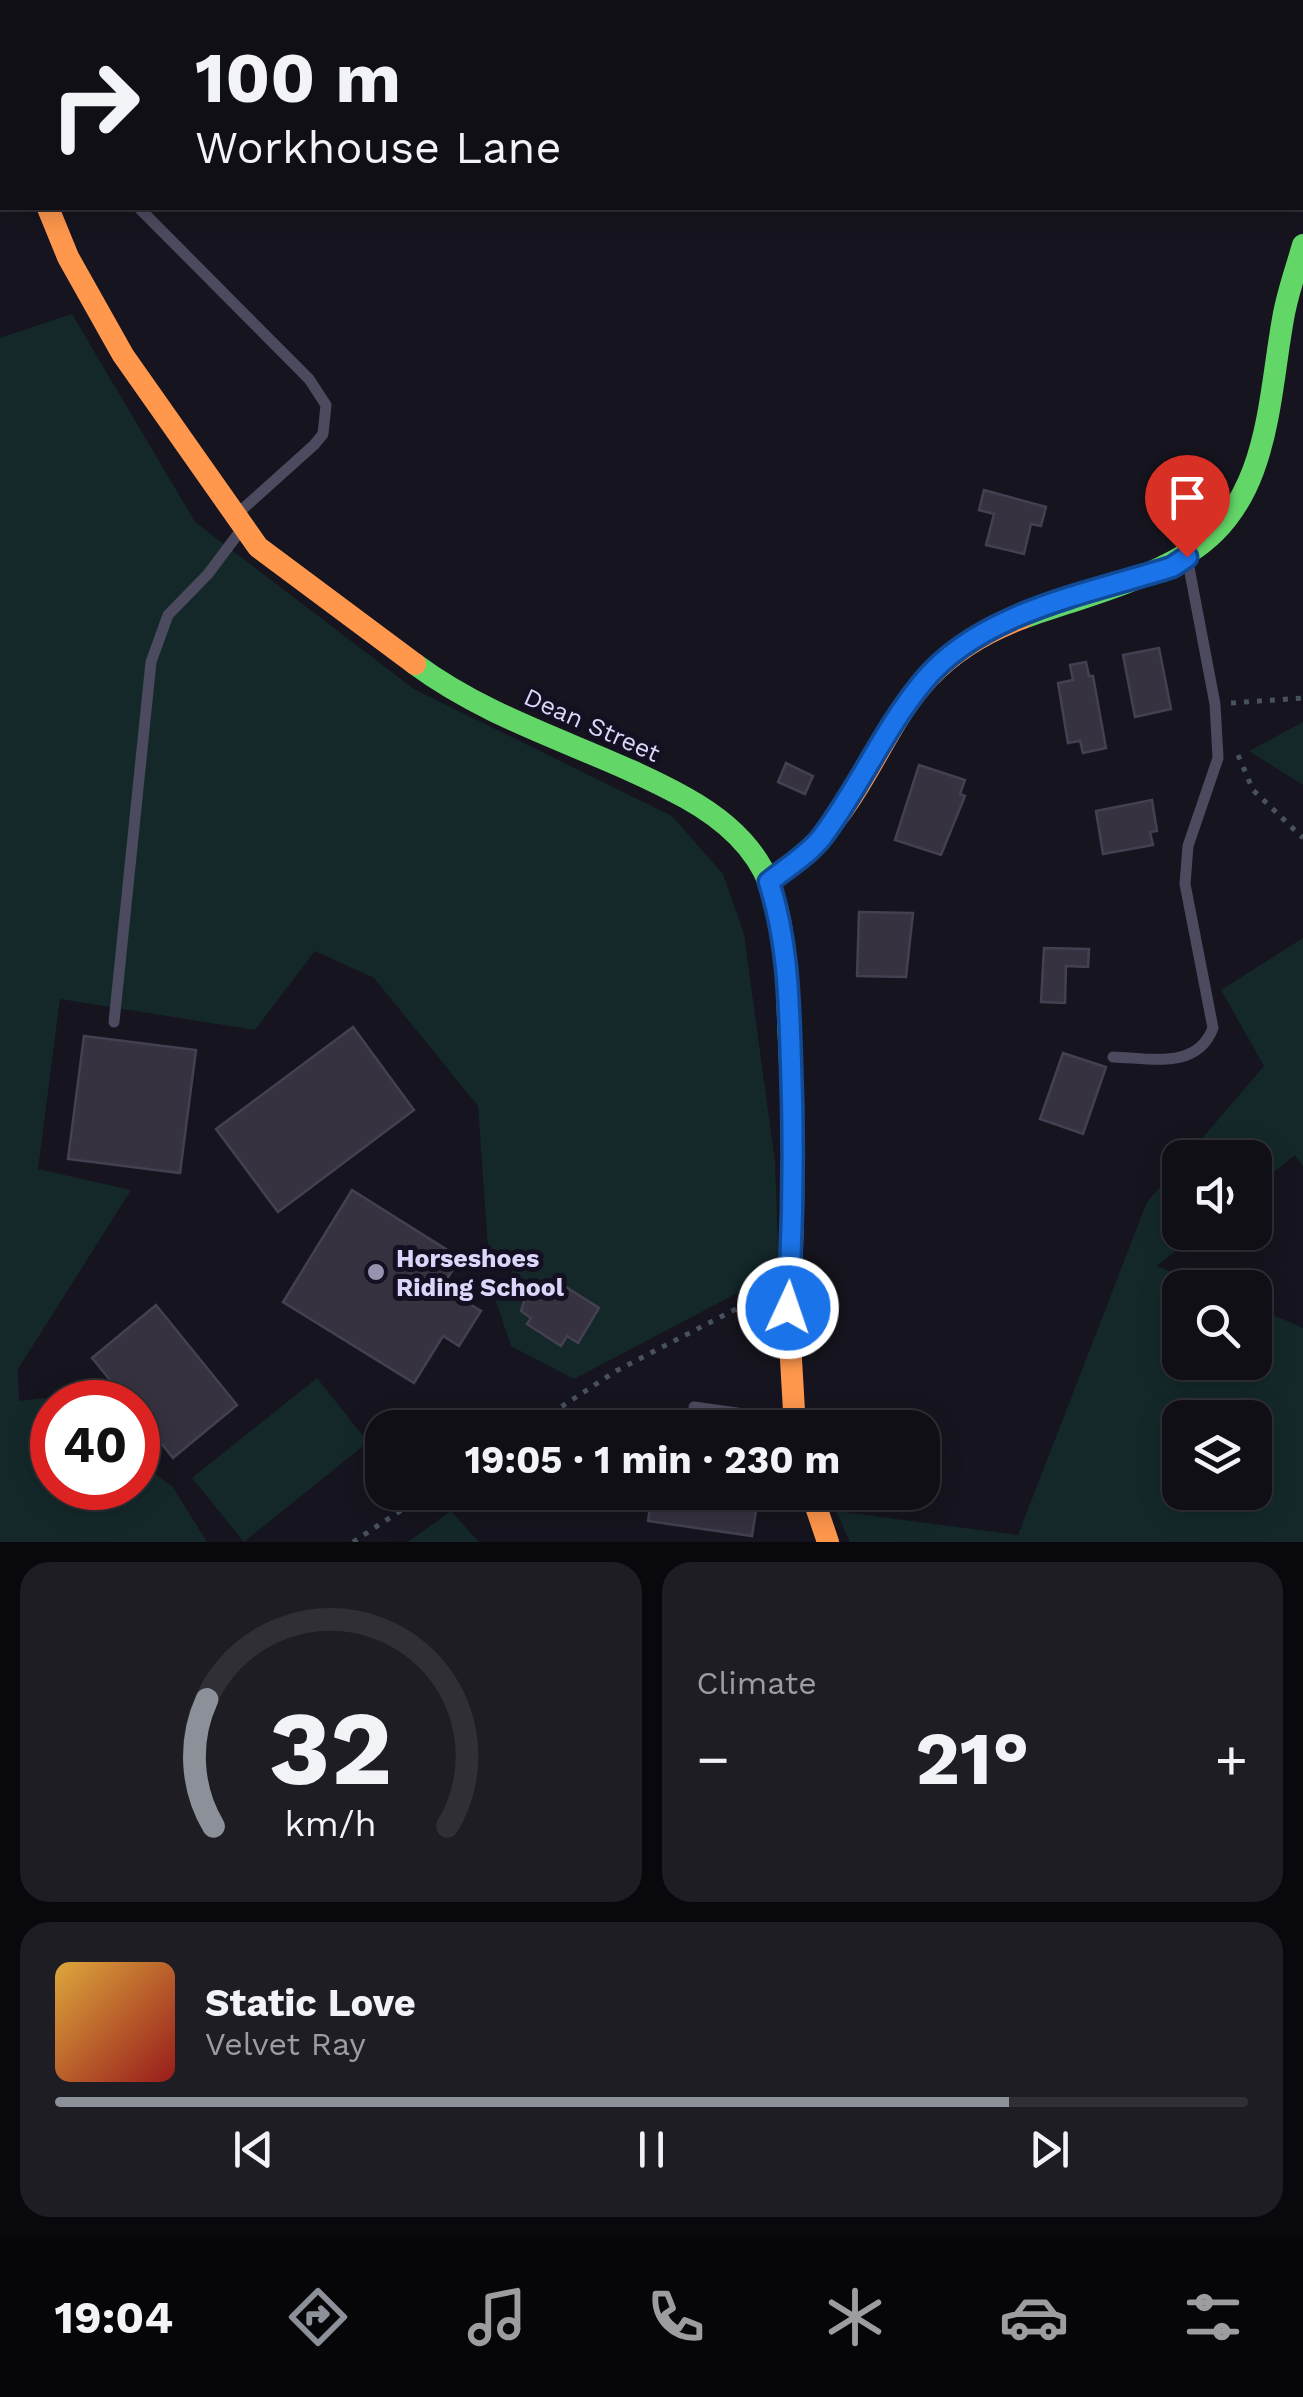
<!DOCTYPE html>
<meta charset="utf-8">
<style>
:root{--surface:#100f16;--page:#1e1d23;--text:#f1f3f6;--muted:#9c9ca1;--line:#302f35;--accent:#8c9099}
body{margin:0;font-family:"Work Sans",sans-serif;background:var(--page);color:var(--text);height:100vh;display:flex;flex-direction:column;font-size:38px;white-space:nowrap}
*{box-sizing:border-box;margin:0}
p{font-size:32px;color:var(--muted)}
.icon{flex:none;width:55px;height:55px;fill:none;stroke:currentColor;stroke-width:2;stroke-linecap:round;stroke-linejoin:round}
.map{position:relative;height:1542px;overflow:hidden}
.details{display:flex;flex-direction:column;gap:20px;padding:20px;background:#09080c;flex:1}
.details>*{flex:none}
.hud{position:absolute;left:0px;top:0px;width:1305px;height:210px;box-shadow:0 5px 25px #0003,0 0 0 2px var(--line);background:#100f16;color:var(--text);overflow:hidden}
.buttons{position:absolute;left:1162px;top:1140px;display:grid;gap:20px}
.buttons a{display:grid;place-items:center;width:110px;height:110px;border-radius:20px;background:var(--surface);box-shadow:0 5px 25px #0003,0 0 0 2px var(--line);font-size:50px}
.speed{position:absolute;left:30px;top:1380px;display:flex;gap:20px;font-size:50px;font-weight:700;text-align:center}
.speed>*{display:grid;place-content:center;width:130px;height:130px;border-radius:50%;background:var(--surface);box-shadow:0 5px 25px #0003,0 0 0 2px var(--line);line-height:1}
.speed .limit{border:15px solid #d22;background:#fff;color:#111}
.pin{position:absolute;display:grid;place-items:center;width:85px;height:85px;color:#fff;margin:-102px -42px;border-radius:50% 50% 50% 0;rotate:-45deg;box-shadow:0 0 10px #0007}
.pin .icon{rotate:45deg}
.me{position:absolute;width:110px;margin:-55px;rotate:3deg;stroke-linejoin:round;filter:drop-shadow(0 0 8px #0008)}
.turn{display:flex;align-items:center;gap:35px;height:210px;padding:0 30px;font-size:45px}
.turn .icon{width:130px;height:130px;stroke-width:2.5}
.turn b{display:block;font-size:70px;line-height:85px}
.big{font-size:75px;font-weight:700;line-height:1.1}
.details .widget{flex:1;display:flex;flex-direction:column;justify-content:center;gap:15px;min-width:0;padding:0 35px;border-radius:30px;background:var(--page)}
.details .dial{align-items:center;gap:0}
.dial svg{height:260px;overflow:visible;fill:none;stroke:var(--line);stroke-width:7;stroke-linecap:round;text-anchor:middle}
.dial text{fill:var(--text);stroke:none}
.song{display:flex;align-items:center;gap:30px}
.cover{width:120px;height:120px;border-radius:15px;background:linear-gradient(135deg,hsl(40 70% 55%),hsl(0 70% 35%))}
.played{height:10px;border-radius:5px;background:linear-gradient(90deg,var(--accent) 80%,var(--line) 80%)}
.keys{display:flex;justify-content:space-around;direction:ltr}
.heat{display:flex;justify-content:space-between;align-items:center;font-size:55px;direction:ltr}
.details .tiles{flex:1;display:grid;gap:20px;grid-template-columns:1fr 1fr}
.widget:last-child{grid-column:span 2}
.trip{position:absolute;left:365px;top:1410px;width:575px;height:100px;border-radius:30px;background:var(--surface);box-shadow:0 5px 25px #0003,0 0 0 2px var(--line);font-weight:700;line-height:100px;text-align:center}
.tab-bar{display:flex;height:160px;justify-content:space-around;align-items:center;background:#060609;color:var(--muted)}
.tab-bar .icon{width:70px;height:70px}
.tab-bar .current{color:var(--accent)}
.tab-bar b{font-size:45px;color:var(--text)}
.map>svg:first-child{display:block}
.green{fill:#14282a;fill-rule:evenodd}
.building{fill:#363240;stroke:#444051;stroke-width:2.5}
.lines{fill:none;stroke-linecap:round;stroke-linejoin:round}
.path{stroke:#48515e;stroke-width:5;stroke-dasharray:5 8;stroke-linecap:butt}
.lane{stroke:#4c4a5e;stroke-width:11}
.fast{stroke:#63d668;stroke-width:22}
.slow{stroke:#ff974d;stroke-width:22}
.route-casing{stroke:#114b97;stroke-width:25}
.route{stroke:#1a73e8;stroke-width:18}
.poi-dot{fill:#9792ae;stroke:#141022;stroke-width:4}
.labels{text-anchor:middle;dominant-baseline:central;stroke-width:10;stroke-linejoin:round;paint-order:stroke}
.street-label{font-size:25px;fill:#dcd6fb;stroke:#141022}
.poi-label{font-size:25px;font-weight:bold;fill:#dcd6fb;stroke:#141022;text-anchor:start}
</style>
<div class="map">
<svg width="1303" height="1542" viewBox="0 0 1303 1542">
<rect width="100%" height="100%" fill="#16141e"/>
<path class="green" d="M72,314L195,522L414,689L672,816L723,874L744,934L775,1162L779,1271L574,1379L511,1346L496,1302L520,1256L488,1248L478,1106L374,978L315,951L255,1030L60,999L38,1169L131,1190L18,1369L19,1401L44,1398L52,1403V1488H138V1462L172,1486L207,1542H0V338ZM555,1280L599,1308L578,1342L567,1336L561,1346L527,1324L531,1318L521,1311L526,1295L536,1292L543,1297Z
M1303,722V785L1249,751Z
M1303,938V1166L1295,1155L1255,1187V1158L1186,1157L1264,1066L1221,990Z
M1180,1164V1232L1198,1233L1157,1266L1207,1287L1180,1288V1362H1255V1307L1303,1328V1542H850L836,1511L1018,1535L1147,1202ZM1180,1418H1255V1492H1180Z
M317,1378L368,1442L244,1542L192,1478Z
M451,1511L479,1542H408Z"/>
<path class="building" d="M984,490L1046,507L1041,526L1031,524L1024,554L986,545L994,514L979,510Z
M1159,648L1171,709L1135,717L1123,655Z
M1086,662L1089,676H1093L1106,748L1083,753L1080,741L1068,743L1058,683L1073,680L1070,665Z
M786,763L813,776L805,794L778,782Z
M919,765L965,780L960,794L965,796L941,855L895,840Z
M1152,800L1157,831L1150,832L1153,845L1103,854L1096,811Z
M859,912L913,913L906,977L857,976Z
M1044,948L1089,949L1088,967L1066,966L1065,1003L1041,1002Z
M353,1027L414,1110L278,1212L216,1129Z
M84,1036L196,1050L180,1173L68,1159Z
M1063,1053L1106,1067L1083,1134L1040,1119Z
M352,1190L460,1258L442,1287L481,1311L459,1346L443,1336L414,1383L283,1302Z
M555,1280L599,1308L578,1343L567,1336L561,1346L527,1324L531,1318L521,1311L526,1295L536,1292L543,1297Z
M156,1305L237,1405L173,1458L138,1414V1402H128L92,1358Z
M652,1492H759L752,1536L648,1521Z"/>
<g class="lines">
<path class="path" d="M1231,703L1303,698
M1238,755L1253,790L1303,838
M529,1428L616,1371L761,1296
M353,1542L429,1492"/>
<path class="lane" d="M139,208L309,379L326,405L323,434L314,445L236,515
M114,1022L151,662L168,615L208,574L241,530
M1113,1057C1151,1058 1197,1070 1213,1028L1185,884L1188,846L1218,758L1215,704L1187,557
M694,1407L793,1421"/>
<path class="fast" d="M0,89L2,95
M1023,618C1079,598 1137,584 1188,553C1269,504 1268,402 1283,319C1287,294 1296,270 1303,245
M415,664C497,725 598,749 686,798C722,818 754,845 769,883C789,933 786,988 789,1041C792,1109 795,1177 792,1245"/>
<path class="slow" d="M48,208L68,257L123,355L258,547L415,664
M769,882C785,869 803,858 816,843C897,755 889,668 1023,618
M792,1245L788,1308L795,1428
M811,1492L828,1542"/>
</g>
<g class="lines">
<defs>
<path id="route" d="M788,1308C793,1226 794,1145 791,1063C789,1000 788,942 769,882C786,868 809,854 822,837C859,788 884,729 923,682C980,612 1090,593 1172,567L1187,557"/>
</defs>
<use href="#route" class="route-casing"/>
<use href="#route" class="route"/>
</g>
<circle class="poi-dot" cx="376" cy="1272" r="10"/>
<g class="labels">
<g class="street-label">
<text transform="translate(592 725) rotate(24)">Dean Street</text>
</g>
<g class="poi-label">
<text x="396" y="1258">Horseshoes<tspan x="396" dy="29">Riding School</tspan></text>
</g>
</g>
</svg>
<div class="buttons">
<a><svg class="icon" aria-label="sound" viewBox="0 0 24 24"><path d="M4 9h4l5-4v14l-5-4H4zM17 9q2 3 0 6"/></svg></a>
<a><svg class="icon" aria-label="search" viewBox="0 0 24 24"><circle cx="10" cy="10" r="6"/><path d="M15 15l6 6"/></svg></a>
<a><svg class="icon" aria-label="layers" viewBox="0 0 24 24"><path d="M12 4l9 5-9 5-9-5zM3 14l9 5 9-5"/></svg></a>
</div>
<div class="speed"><div class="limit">40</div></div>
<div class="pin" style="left:1187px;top:557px;background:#d93025"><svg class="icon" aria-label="arrive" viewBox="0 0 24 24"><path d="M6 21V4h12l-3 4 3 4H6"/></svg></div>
<svg class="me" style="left:788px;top:1308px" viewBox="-20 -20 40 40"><circle r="17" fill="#1a73e8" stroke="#fff" stroke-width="3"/><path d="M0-11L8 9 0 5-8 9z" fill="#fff"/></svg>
<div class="trip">19:05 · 1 min · 230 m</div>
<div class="hud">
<div class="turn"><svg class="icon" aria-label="right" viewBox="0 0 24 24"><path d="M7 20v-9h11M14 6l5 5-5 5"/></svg><div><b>100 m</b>Workhouse Lane</div></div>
</div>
</div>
<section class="details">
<div class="tiles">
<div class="widget dial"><svg viewBox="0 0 100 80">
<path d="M14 69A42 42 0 1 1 86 69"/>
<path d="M14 69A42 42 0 0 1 12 30" stroke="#8c9099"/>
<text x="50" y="56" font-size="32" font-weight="700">32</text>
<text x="50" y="72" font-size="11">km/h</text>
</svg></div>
<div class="widget"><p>Climate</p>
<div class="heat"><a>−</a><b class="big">21°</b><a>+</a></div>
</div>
<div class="widget">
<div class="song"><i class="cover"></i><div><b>Static Love</b><p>Velvet Ray</p></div></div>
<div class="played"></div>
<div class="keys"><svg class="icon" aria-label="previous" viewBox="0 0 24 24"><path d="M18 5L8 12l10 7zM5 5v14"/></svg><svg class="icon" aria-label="pause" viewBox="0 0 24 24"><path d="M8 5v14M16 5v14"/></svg><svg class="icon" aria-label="next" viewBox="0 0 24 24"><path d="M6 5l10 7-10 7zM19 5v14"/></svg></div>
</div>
</div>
</section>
<nav class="tab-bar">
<b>19:04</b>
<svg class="icon current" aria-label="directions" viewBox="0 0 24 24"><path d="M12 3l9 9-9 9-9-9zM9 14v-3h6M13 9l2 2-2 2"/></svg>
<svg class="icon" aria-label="music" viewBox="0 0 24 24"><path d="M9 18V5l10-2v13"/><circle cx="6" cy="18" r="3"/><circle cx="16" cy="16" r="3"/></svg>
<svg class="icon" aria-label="phone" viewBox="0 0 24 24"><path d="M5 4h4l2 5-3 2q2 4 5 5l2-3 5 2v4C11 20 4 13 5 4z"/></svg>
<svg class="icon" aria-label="climate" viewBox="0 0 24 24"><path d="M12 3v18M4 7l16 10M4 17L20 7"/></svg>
<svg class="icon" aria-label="car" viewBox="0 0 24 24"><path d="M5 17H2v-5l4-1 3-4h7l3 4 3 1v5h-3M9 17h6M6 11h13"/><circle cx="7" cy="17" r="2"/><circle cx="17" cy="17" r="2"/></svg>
<svg class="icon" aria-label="filters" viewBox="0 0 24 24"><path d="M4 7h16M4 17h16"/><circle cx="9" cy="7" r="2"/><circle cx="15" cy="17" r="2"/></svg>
</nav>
